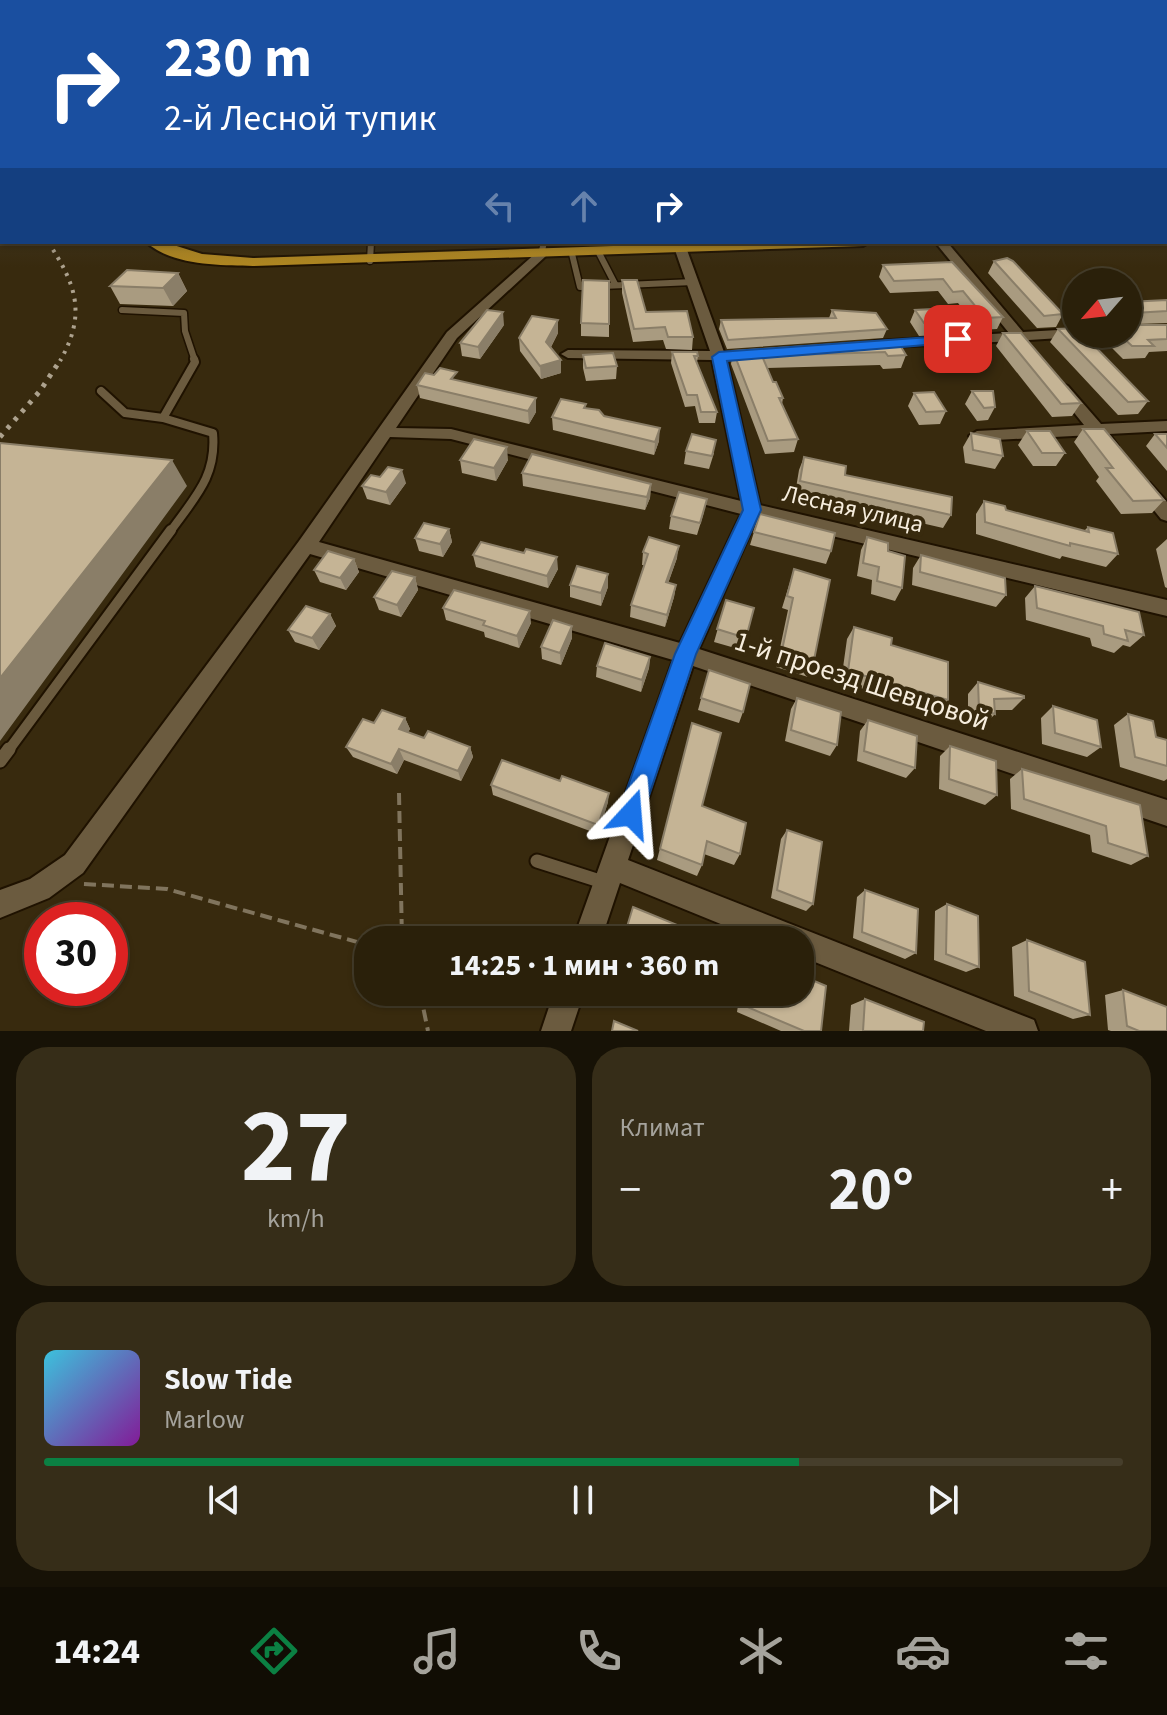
<!DOCTYPE html>
<html lang="ru">
<meta charset="utf-8">
<style>
:root{--surface:#2a200a;--page:#362d18;--text:#f1f3f6;--muted:#a5a39c;--line:#463e2b;--accent:#0b8043}
body{margin:0;font-family:"Source Sans 3",sans-serif;background:var(--page);color:var(--text);height:100vh;display:flex;flex-direction:column;font-size:30px;white-space:nowrap}
*{box-sizing:border-box;margin:0}
p{font-size:26px;color:var(--muted)}
.icon{flex:none;width:44px;height:44px;fill:none;stroke:currentColor;stroke-width:2;stroke-linecap:round;stroke-linejoin:round}
.map{position:relative;height:1031px;overflow:hidden}
.details{display:flex;flex-direction:column;gap:16px;padding:16px;background:#171206;flex:1}
.details>*{flex:none}
.guide{position:absolute;left:0px;top:0px;width:1168px;height:244px;box-shadow:0 2px 6px #0004,0 0 0 2px var(--line);background:#1a4fa0;color:#fff;overflow:hidden}
.needle{width:52px;rotate:242deg}
.tools{position:absolute;left:1062px;top:268px;display:grid;gap:16px}
.tools a{display:grid;place-items:center;width:80px;height:80px;border-radius:50%;background:var(--surface);box-shadow:0 2px 6px #0004,0 0 0 2px var(--line);font-size:40px}
.speed{position:absolute;left:24px;top:902px;display:flex;gap:16px;font-size:40px;font-weight:700;text-align:center}
.speed>*{display:grid;place-content:center;width:104px;height:104px;border-radius:50%;background:var(--surface);box-shadow:0 2px 6px #0004,0 0 0 2px var(--line);line-height:1}
.speed .limit{border:12px solid #d22;background:#fff;color:#111}
.pin{position:absolute;display:grid;place-items:center;width:68px;height:68px;color:#fff;margin:-34px;border-radius:16px;box-shadow:0 4px 12px #0006}
.me{position:absolute;width:88px;margin:-44px;rotate:19deg;stroke-linejoin:round;filter:drop-shadow(0 0 6px #0008)}
.turn{display:flex;align-items:center;gap:28px;height:168px;padding:0 32px;font-size:36px}
.turn .icon{width:104px;height:104px;stroke-width:2.5}
.turn b{display:block;font-size:56px;line-height:68px}
.lanes{display:flex;align-items:center;height:76px;padding:0 32px;background:#0003;justify-content:center;gap:40px;direction:ltr}
.lanes .off{opacity:.35}
.big{font-size:60px;font-weight:700;line-height:1.1}
.details .widget{flex:1;display:flex;flex-direction:column;justify-content:center;gap:12px;min-width:0;padding:0 28px;border-radius:32px;background:var(--page)}
.details .dial{align-items:center;gap:0}
.dial b{font-size:104px;line-height:1}
.song{display:flex;align-items:center;gap:24px}
.cover{width:96px;height:96px;border-radius:12px;background:linear-gradient(135deg,hsl(190 70% 55%),hsl(290 70% 35%))}
.played{height:8px;border-radius:4px;background:linear-gradient(90deg,var(--accent) 70%,var(--line) 70%)}
.keys{display:flex;justify-content:space-around;direction:ltr}
.heat{display:flex;justify-content:space-between;align-items:center;font-size:44px;direction:ltr}
.details .tiles{flex:1;display:grid;gap:16px;grid-template-columns:1fr 1fr}
.widget:last-child{grid-column:span 2}
.trip{position:absolute;left:354px;top:926px;width:460px;height:80px;border-radius:32px;background:var(--surface);box-shadow:0 2px 6px #0004,0 0 0 2px var(--line);font-weight:700;line-height:80px;text-align:center}
.dock{display:flex;height:128px;justify-content:space-around;align-items:center;background:#110d04;color:var(--muted)}
.dock .icon{width:56px;height:56px}
.dock .current{color:var(--accent)}
.dock b{font-size:36px;color:var(--text)}
.map>svg:first-child{display:block}
.lines{fill:none;stroke-linecap:round;stroke-linejoin:round}
.service-far3-casing{stroke:#1f1200;stroke-width:9}
.service-far2-casing{stroke:#1f1200;stroke-width:12}
.service-far1-casing{stroke:#1f1200;stroke-width:14}
.service-casing{stroke:#1f1200;stroke-width:17}
.minor-casing{stroke:#1f1200;stroke-width:4}
.primary-casing{stroke:#1f1200;stroke-width:4}
.path{stroke:#80745d;stroke-width:4;stroke-dasharray:12 6;stroke-linecap:butt}
.service-far3{stroke:#6b5b3f;stroke-width:6}
.service-far2{stroke:#6b5b3f;stroke-width:8}
.service-far1{stroke:#6b5b3f;stroke-width:10}
.service{stroke:#6b5b3f;stroke-width:13}
.minor{fill:#6b5b3f;fill-rule:evenodd}
.primary{fill:#af8620;fill-rule:evenodd}
.rail-far1{stroke:#ada28e;stroke-width:4;stroke-dasharray:3 6;stroke-linecap:butt}
.rail{stroke:#ada28e;stroke-width:5;stroke-dasharray:4 7;stroke-linecap:butt}
.wall{fill:#a99b80}
.shaded-wall{fill:#8a7e68}
.building{fill:#c5b495;stroke:#8a7e68;stroke-width:2}
.route{fill:#1a73e8;stroke:#114b97;stroke-width:2}
.labels{text-anchor:middle;dominant-baseline:central;stroke-width:8;stroke-linejoin:round;paint-order:stroke}
.street-label{font-size:24px;fill:#f7eede;stroke:#382a0e}
.near-street-label{font-size:28px;fill:#f7eede;stroke:#382a0e}
</style>
<div class="map">
<svg width="1167" height="1031" viewBox="0 0 1167 1031">
<rect width="100%" height="100%" fill="#382a0e"/>
<g class="lines">
<defs>
<path id="service-far3" d="M599,253L615,284
M572,254L580,287L693,282
M541,255L544,242
M370,261L371,242
M122,310L184,313L185,331L195,361"/>
<path id="service-far2" d="M101,391L125,413L163,418
M170,532C194,498 217,477 213,433L163,418L195,362L194,359"/>
<path id="service-far1" d="M8,751L171,530"/>
<path id="service" d="M0,761L9,749
M537,861L606,883"/>
<path id="minor" d="M935,242H947L1023,332L1076,329V334H1082L1076,337L1029,340L1023,345L1015,341L870,348V342L875,341L1009,333Z
M677,248L687,250L724,352L737,356L727,360L760,505L1167,600V616L757,518L699,649L1167,800V826L693,666L628,860L1034,1020L1038,1031H986L800,956V940H760L620,883L601,940H573L673,660L310,554L83,873L49,898L0,918V890L30,879L65,855L299,541L447,332L537,252L547,255L457,338L396,428L451,429L741,501L712,360L568,358L561,354L568,350L710,351L675,250ZM390,437L451,439L741,514L680,643L319,542Z
M1063,384L1068,386L1101,424L1167,421V431L1109,434L1118,446L1110,452L1104,450L1092,435L977,441L969,436L977,431L1084,425L1055,389Z
M1144,481L1150,483L1167,502V521L1161,519L1135,487Z
M554,992H584L571,1031H541Z"/>
<path id="primary" d="M1166,228H1167V236H1166Z
M146,242H164L202,254L253,258L733,242H870L863,246L253,266C220,265 172,266 146,242Z"/>
</defs>
<use href="#service-far3" class="service-far3-casing"/>
<use href="#service-far2" class="service-far2-casing"/>
<use href="#service-far1" class="service-far1-casing"/>
<use href="#service" class="service-casing"/>
<use href="#minor" class="minor-casing"/>
<use href="#primary" class="primary-casing"/>
<path class="path" d="M399,793L402,940
M84,884L167,889L368,945
M420,992L428,1031"/>
<use href="#service-far3" class="service-far3"/>
<use href="#service-far2" class="service-far2"/>
<use href="#service-far1" class="service-far1"/>
<use href="#service" class="service"/>
<use href="#minor" class="minor"/>
<use href="#primary" class="primary"/>
<path class="rail-far1" d="M48,242C76,284 87,314 60,361"/>
<path class="rail" d="M0,437L40,391L61,359"/>
</g>
<path class="wall" d="M994,261L1063,314L1056,327L1037,328L988,273Z
M952,262L1003,317L997,329L979,330L958,303L948,304L938,291L890,293L879,277L883,265Z
M178,273L187,291L173,306L120,304L110,286Z
M622,280L646,312L693,337L692,350L666,349L663,340L633,342L622,293Z
M1167,300V323L1136,324L1167,325V351L1149,352L1145,358L1123,359L1098,334H1128V302Z
M832,310L887,329L883,338L727,349L719,329L721,320L829,318Z
M915,310L942,322L937,335L919,336L910,322Z
M581,323L609,324V337L581,336Z
M504,325L480,359L462,356L460,343Z
M1058,329L1148,401L1138,414L1118,415L1050,342Z
M558,333L551,347L561,360V373L541,379L520,351L519,338Z
M1003,333L1081,403L1072,416L1052,417L996,346Z
M897,340L906,355L901,368L883,369L880,365L767,368L773,382L783,398L782,404L798,439L794,452L765,454L731,364L733,351Z
M930,344L958,355L955,362H934L927,350Z
M672,352L698,356L697,362L717,412L715,423H699L695,406L685,407L671,363Z
M583,355L617,366L616,379L586,381L583,368Z
M458,381L536,412L529,424L420,398L417,385Z
M972,391L995,407L988,420L977,421L965,404Z
M914,393L946,411L940,424L919,425L908,406Z
M586,408L659,441L654,455L553,430L552,417Z
M1083,429L1164,500L1152,513L1121,514L1096,481L1099,477L1074,442Z
M1027,431L1065,453L1056,466H1033L1018,445Z
M971,433L1003,456L995,469L965,463L963,447Z
M1155,434H1167V471L1146,446Z
M686,451L714,453L709,469L684,464Z
M804,457L845,475L951,515L943,528L795,494L799,470Z
M460,460H508L496,481L462,473Z
M522,473L651,484L650,498L645,510L523,486Z
M406,483L390,505L367,499L362,486Z
M984,501L1006,510L1084,531L1088,527L1118,554L1106,567L1062,556L1060,559L976,534V514Z
M704,512L697,535L669,529L671,516Z
M449,529L452,542L443,557L419,551L415,538Z
M754,532L831,551L826,564L750,545Z
M867,537L888,551L902,588L895,601L871,594L872,580L857,576L861,550Z
M1167,539V588L1165,587L1156,549Z
M643,552L677,558L668,583L676,585L674,597L665,627L630,617L631,605L644,565H642Z
M473,555L558,569L548,588L476,567Z
M921,555L1006,595L996,607L912,585L913,568Z
M354,559L359,572L346,590L320,582L314,570Z
M794,569L813,665L808,677L776,667L788,610L782,608Z
M608,574V587L601,606L570,597V585Z
M415,577L418,590L401,617L379,610L374,597Z
M1035,586L1144,635L1130,647L1123,645L1114,653L1092,646L1090,638L1026,620L1025,598Z
M726,600L746,638L742,650L714,642Z
M443,608L531,623L519,648L485,637L484,632L446,620Z
M330,614L336,626L319,650L295,642L288,630Z
M572,626V638L561,665L542,659L541,647Z
M854,627L891,645L948,700L938,712L841,682L847,639Z
M650,657L649,668L641,692L596,677L597,666Z
M709,670L743,712L739,723L698,710Z
M978,682L1024,698L1012,710H995V714L984,725L968,720V694Z
M797,698L837,745L830,756L785,741L791,709Z
M1053,706L1101,747L1087,757L1042,744L1041,718Z
M1128,714L1156,737L1167,740V779L1164,781L1120,767L1114,725Z
M405,718L410,729L408,732L424,738L470,747L473,757L461,781L404,760L397,774L353,757L346,747L374,723Z
M868,720L915,768L906,778L857,761L860,731Z
M692,723L702,806L740,854L734,865L704,854L702,865L697,876L657,860Z
M950,746L997,795L985,805L939,789L940,756Z
M1022,769L1148,856L1131,865L1092,852L1090,835L1011,809L1010,779Z
M491,785L608,802L598,834L493,795Z
M787,830L813,904L806,911L771,898L781,839Z
M865,890L916,953L905,959L853,938L857,897Z
M947,904L979,967L966,972L934,960L935,911Z
M1027,940L1090,1015L1073,1019L1014,996L1012,947Z
M1123,990L1167,1031H1111L1108,1030L1105,995Z
M740,992H800L821,1031H781L737,1012Z
M865,999L923,1031H849L851,1005Z"/>
<path class="shaded-wall" d="M178,273L187,291L173,306L163,288Z
M503,312L504,325L480,359L478,347Z
M558,320V333L547,355L546,342Z
M561,360V373L541,379L540,366Z
M536,398V412L529,424L528,411Z
M660,428L659,441L654,455L655,442Z
M507,447L508,460L496,481L494,468Z
M172,460L187,486L0,741V678Z
M402,470L406,483L390,505L386,492Z
M651,484L650,498L645,510L647,497Z
M449,529L452,542L443,557L440,544Z
M679,546L677,558L664,595L666,582Z
M557,557L558,569L548,588L547,576Z
M354,559L359,572L346,590L340,578Z
M608,574V587L601,606V593Z
M415,577L418,590L401,617L397,605Z
M676,585L674,597L665,627L667,615Z
M530,611L531,623L519,648L517,636Z
M330,614L336,626L319,650L312,638Z
M572,626V638L561,665L560,653Z
M650,657L649,668L641,692L642,680Z
M405,718L410,729L404,739L399,729Z
M470,747L473,757L461,781L458,771Z
M399,749L404,760L397,774L391,764Z
M609,793L608,802L598,834V825Z"/>
<path class="building" d="M1007,258L1013,261L1063,314L1044,316L994,261Z
M952,262L1003,317L985,318L963,291L953,292L943,279L894,281L883,265Z
M127,270L178,273L163,288L110,286Z
M583,280L609,281V324L581,323Z
M622,280H637L646,312L687,311L693,337H668L665,327L634,329Z
M1167,300V311L1134,313L1133,322L1136,325H1167V339L1148,340L1154,346H1132L1119,334H1128V302Z
M933,309L942,322L924,323L915,310Z
M487,310L503,312L478,347L460,343Z
M832,310L876,313L887,329L728,340L721,320L836,318Z
M532,316L558,320L546,342L561,360L540,366L519,338Z
M1076,328V334H1083L1148,401L1128,402L1058,329Z
M1003,333H1021L1081,403L1061,404Z
M897,340L906,355L888,356L885,352L762,356L773,382H776L783,398H779L798,439L768,441L733,351Z
M949,342L958,355H937L930,344Z
M672,352H697L698,356H694L717,412H701L697,395H687Z
M613,353L617,366L586,368L583,355Z
M440,368L457,372L451,379L536,398L528,411L417,385L425,373L434,375Z
M972,391H993L995,407L984,408Z
M934,392L946,411L926,412L914,393Z
M561,399L586,404L584,408L599,410L604,416L660,428L655,442L552,417Z
M1083,429H1104L1164,500L1133,501L1106,468H1113Z
M1027,431H1050L1065,453H1042Z
M971,433L1000,439L1003,456L973,450Z
M692,434L716,440L712,456L686,451Z
M1155,434H1167V448Z
M474,439L507,447L494,468L460,460Z
M0,443L172,460L0,678Z
M532,454L651,484L647,497L522,473Z
M804,457L846,466L845,475L952,497L951,515L800,481Z
M388,467L402,470L386,492L362,486L371,475L380,477Z
M679,492L707,499L700,523L671,516Z
M984,501L1005,506L1006,510L1089,532L1088,527L1113,533L1118,554L1070,543V546L985,522Z
M760,514L835,533L831,551L754,532Z
M424,523L449,529L440,544L415,538Z
M649,537L679,546L666,582L676,585L667,615L631,605L648,554L643,552Z
M867,537L888,543V551L905,556L902,588L877,581L879,567L863,563Z
M481,542L524,553L526,549L557,557L547,576L473,555Z
M328,551L354,559L340,578L314,570Z
M921,555L1005,578L1006,595L920,572Z
M577,566L608,574L601,593L570,585Z
M794,569L830,580L813,665L781,655L793,598L787,596Z
M392,571L415,577L397,605L374,597Z
M1035,586L1139,612L1144,635L1125,630L1128,641L1104,634L1103,626L1037,608Z
M454,590L530,611L517,636L483,625L485,621L443,608Z
M726,600L754,608L746,638L717,629Z
M306,606L330,614L312,638L288,630Z
M553,620L572,626L560,653L541,647Z
M854,627L892,638L891,645L948,662V700L848,671Z
M605,643L650,657L642,680L597,666Z
M709,670L750,684L743,712L701,698Z
M978,682L1024,696V698L994,699L995,714L979,709Z
M797,698L841,712L837,745L791,730Z
M1053,706L1097,720L1101,747L1055,733Z
M382,710L405,718L399,729L424,738L428,731L470,747L458,771L399,749L391,764L346,747L363,719L374,723Z
M1128,714L1153,721L1156,737L1167,740V766L1135,757Z
M868,720L917,736L915,768L864,751Z
M692,723L721,733L702,806L746,823L740,854L707,841L702,865L660,849Z
M950,746L996,761L997,795L949,779Z
M502,760L560,781L562,776L609,793L598,825L491,785Z
M1022,769L1140,805L1148,856L1108,843L1106,826L1024,799Z
M787,830L822,842L813,904L777,890Z
M865,890L918,909L916,953L862,932Z
M947,904L978,916L979,967L946,954Z
M633,907L692,931L690,940H623Z
M1027,940L1085,962L1090,1015L1029,991Z
M800,975L826,986L821,1031H804L745,1006L747,992H800Z
M1123,990L1167,1007V1031H1139L1127,1026Z
M865,999L924,1022L923,1031H863Z
M614,1021L638,1031H612Z"/>
<linearGradient id="sky" x2="0" y2="1"><stop stop-color="#1f1708"/><stop offset="0.46" stop-color="#4d4a41"/><stop offset="1" stop-color="#4d4a41" stop-opacity="0"/></linearGradient>
<rect width="1167" height="267" fill="url(#sky)"/>
<path class="route" d="M958,335L963,336V342L727,361L761,510L696,654L640,823L631,826L622,823L618,814L675,654L743,510L712,357L719,352Z"/>
<g class="labels">
<g class="street-label">
<text transform="translate(853 509) rotate(13)">Лесная улица</text>
</g>
<g class="near-street-label">
<text transform="translate(862 681) rotate(18)">1-й проезд Шевцовой</text>
</g>
</g>
</svg>
<div class="tools">
<a><svg class="needle" viewBox="-14 -14 28 28"><path d="M0-13l5 13h-10z" fill="#e53935"/><path d="M0 13l5-13h-10z" fill="#a5a39c"/></svg></a>
</div>
<div class="speed"><div class="limit">30</div></div>
<div class="pin" style="left:958px;top:339px;background:#d93025"><svg class="icon" aria-label="arrive" viewBox="0 0 24 24"><path d="M6 21V4h12l-3 4 3 4H6"/></svg></div>
<svg class="me" style="left:631px;top:814px" viewBox="-20 -20 40 40"><path d="M0-17L14 15 0 8-14 15z" fill="#1a73e8" stroke="#fff" stroke-width="4"/></svg>
<div class="trip">14:25 · 1 мин · 360 m</div>
<div class="guide">
<div class="turn"><svg class="icon" aria-label="right" viewBox="0 0 24 24"><path d="M7 20v-9h11M14 6l5 5-5 5"/></svg><div><b>230 m</b>2-й Лесной тупик</div></div>
<div class="lanes"><svg class="icon off" aria-label="left" viewBox="0 0 24 24"><path d="M17 20v-9H6M10 6l-5 5 5 5"/></svg><svg class="icon off" aria-label="ahead" viewBox="0 0 24 24"><path d="M12 20V5M6 11l6-6 6 6"/></svg><svg class="icon" aria-label="right" viewBox="0 0 24 24"><path d="M7 20v-9h11M14 6l5 5-5 5"/></svg></div>
</div>
</div>
<section class="details">
<div class="tiles">
<div class="widget dial"><b>27</b><p>km/h</p></div>
<div class="widget"><p>Климат</p>
<div class="heat"><a>−</a><b class="big">20°</b><a>+</a></div>
</div>
<div class="widget">
<div class="song"><i class="cover"></i><div><b>Slow Tide</b><p>Marlow</p></div></div>
<div class="played"></div>
<div class="keys"><svg class="icon" aria-label="previous" viewBox="0 0 24 24"><path d="M18 5L8 12l10 7zM5 5v14"/></svg><svg class="icon" aria-label="pause" viewBox="0 0 24 24"><path d="M8 5v14M16 5v14"/></svg><svg class="icon" aria-label="next" viewBox="0 0 24 24"><path d="M6 5l10 7-10 7zM19 5v14"/></svg></div>
</div>
</div>
</section>
<nav class="dock">
<b>14:24</b>
<svg class="icon current" aria-label="directions" viewBox="0 0 24 24"><path d="M12 3l9 9-9 9-9-9zM9 14v-3h6M13 9l2 2-2 2"/></svg>
<svg class="icon" aria-label="music" viewBox="0 0 24 24"><path d="M9 18V5l10-2v13"/><circle cx="6" cy="18" r="3"/><circle cx="16" cy="16" r="3"/></svg>
<svg class="icon" aria-label="phone" viewBox="0 0 24 24"><path d="M5 4h4l2 5-3 2q2 4 5 5l2-3 5 2v4C11 20 4 13 5 4z"/></svg>
<svg class="icon" aria-label="climate" viewBox="0 0 24 24"><path d="M12 3v18M4 7l16 10M4 17L20 7"/></svg>
<svg class="icon" aria-label="car" viewBox="0 0 24 24"><path d="M5 17H2v-5l4-1 3-4h7l3 4 3 1v5h-3M9 17h6M6 11h13"/><circle cx="7" cy="17" r="2"/><circle cx="17" cy="17" r="2"/></svg>
<svg class="icon" aria-label="filters" viewBox="0 0 24 24"><path d="M4 7h16M4 17h16"/><circle cx="9" cy="7" r="2"/><circle cx="15" cy="17" r="2"/></svg>
</nav>
